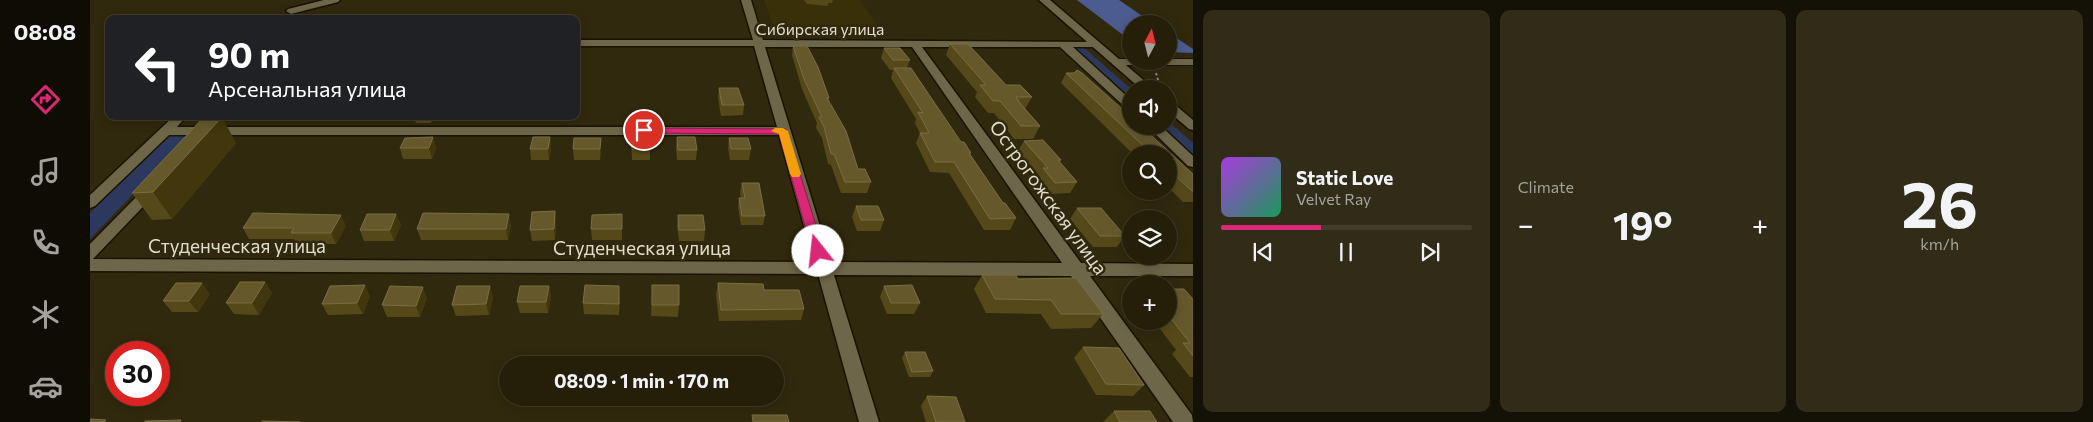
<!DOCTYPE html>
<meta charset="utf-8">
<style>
:root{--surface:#251f0a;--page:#312c18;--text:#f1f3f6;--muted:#a3a29c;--line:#423d2b;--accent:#db2777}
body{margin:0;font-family:Commissioner,sans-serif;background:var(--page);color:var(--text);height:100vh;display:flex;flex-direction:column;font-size:19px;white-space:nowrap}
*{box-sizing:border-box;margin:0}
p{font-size:16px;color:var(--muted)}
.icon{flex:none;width:28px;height:28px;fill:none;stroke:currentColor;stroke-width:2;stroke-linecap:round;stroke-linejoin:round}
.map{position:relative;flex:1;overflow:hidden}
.panel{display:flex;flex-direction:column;gap:10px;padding:10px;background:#141106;width:900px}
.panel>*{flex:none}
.hud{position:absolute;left:15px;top:15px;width:475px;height:105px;border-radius:10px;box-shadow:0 2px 12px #0003,0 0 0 1px var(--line);background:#202124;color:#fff;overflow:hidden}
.needle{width:32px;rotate:7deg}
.fabs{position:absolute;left:1032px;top:15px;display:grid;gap:10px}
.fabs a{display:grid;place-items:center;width:55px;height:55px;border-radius:50%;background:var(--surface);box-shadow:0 2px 12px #0003,0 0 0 1px var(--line);font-size:25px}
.speed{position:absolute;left:15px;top:341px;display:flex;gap:10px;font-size:25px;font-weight:700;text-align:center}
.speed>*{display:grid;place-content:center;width:65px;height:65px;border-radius:50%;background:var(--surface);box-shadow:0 2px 12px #0003,0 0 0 1px var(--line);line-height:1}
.speed .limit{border:8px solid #d22;background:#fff;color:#111}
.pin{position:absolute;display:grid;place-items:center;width:42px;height:42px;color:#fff;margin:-21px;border:2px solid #fff;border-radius:50%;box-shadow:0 1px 5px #0007}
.me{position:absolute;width:55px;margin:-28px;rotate:344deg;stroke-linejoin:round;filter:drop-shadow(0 0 4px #0008)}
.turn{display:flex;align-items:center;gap:18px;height:105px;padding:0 20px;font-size:22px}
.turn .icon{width:65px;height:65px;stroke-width:2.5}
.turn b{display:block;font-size:35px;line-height:42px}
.big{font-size:38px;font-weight:700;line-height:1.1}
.panel .tile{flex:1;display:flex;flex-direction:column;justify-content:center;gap:8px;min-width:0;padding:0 18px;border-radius:10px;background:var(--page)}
.panel .dial{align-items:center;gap:0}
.dial b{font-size:65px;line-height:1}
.song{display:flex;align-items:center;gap:15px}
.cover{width:60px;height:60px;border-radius:8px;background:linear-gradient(135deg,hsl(280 70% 55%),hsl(150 70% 35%))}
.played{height:5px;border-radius:2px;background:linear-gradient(90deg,var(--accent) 40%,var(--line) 40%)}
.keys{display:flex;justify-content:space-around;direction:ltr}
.heat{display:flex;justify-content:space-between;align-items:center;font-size:28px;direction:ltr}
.panel .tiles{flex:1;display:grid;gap:10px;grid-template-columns:repeat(3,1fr)}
.trip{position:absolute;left:409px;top:356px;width:285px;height:50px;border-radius:25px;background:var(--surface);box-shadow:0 2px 12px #0003,0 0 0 1px var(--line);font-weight:700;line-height:50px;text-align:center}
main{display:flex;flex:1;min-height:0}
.dock{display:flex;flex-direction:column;width:90px;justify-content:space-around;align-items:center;background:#0f0c04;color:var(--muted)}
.dock .icon{width:35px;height:35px}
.dock .on{color:var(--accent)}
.dock b{font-size:22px;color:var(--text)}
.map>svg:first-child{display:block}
.built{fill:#392f09}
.green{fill:#2c385e}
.forest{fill:#4c5c90}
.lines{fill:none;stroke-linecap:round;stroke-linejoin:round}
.service-casing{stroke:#191200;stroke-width:8}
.minor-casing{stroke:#191200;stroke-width:3}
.secondary-casing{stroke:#191200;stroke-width:3}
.path{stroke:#918b75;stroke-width:2;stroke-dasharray:2.5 2.5;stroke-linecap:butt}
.service{stroke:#6e6648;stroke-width:6}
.minor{fill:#6e6648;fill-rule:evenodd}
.secondary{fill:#6e6648;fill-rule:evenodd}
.wall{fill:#564919}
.shaded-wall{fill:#41360c}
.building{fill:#65592c;stroke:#796e45}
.route{fill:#db2777;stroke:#8e194d}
.slow{fill:#f59e0b}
.labels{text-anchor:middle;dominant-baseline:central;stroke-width:5;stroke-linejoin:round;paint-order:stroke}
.far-street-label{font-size:16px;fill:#e1ddcc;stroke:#31290d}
.street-label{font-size:19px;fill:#e1ddcc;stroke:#31290d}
</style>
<main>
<nav class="dock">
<b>08:08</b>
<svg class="icon on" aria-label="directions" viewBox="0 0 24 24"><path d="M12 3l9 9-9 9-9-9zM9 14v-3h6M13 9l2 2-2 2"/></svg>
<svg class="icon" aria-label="music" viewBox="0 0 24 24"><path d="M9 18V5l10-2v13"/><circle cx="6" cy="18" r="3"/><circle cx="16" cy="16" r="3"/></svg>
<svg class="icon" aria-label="phone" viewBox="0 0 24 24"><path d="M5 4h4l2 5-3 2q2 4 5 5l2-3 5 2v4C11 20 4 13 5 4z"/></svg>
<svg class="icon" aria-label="climate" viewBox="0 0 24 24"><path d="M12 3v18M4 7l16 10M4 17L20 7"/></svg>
<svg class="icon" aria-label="car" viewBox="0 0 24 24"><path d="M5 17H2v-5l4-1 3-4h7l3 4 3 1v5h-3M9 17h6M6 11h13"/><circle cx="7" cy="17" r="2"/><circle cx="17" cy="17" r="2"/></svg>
</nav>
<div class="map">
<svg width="1103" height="422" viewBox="0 0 1103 422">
<rect width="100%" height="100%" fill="#31290d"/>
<path class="built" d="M674,0H770L788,27H683Z"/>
<path class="green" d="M979,46H992L1041,89V101Z
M1079,122L1103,143V156L1069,126H1079Z
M101,134L0,239V213L79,135Z"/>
<path class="forest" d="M987,0H1029L1064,24H1041V41Z
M1079,33L1103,49V53L1079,52Z"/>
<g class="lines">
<defs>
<path id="service" d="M1025,62H1103"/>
<path id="minor" d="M234,0H250L248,2L201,14L196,11L198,9Z
M651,0H661L673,40L1008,42L1009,44L1004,47H983L1041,100V110L1037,109L970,47H832L991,263L1103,264V276H1000L1102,415L1103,422H1083L981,276L744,275L789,422H769L728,274L0,271V244L58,185H68L70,188L68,191L3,259L724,262L689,135H79L5,206L0,208V195L84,116H97L87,127H687L664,46H486V40H663ZM675,47H822L972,263L741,262Z
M1057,126H1071L1103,156V167L1098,166Z"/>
<path id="secondary" d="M949,0H960L1064,89H1051Z
M1079,102L1083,103L1103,120V130L1099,129L1079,112Z"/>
</defs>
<use href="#service" class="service-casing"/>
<use href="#minor" class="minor-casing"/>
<use href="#secondary" class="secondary-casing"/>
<path class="path" d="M1066,73L1069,83L1075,89"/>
<use href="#service" class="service"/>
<use href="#minor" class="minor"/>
<use href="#secondary" class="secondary"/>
</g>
<path class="wall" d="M714,0H743L742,3H738V6L717,4Z
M860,44L916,85L942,97L935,109L950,126L943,139H924L904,113H898L885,97L887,92L856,55Z
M703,46L739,98L738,100L768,169L781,182L777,193H751L741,165L738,164L732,138L726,128L727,123L712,89L702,55Z
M794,48L820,60L817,68L871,142L881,153L880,155L913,203L926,218L920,230H894L859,173L840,172L826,143L830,133L825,123L826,119L801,78L803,70H800L791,58Z
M987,70L992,73L1041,117V126H1051L1103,174V202H1093L1079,188V154H1043L971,83L976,73H984Z
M629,88L654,105L653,115L631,116L628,98Z
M316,116H344L341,123H326L324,117H317Z
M371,116H435L434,118Z
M343,137L346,148L342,159H313L310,148Z
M460,137L461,148L459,160H441L440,149Z
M541,137L560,149V160H542Z
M587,137L607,150L606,160H587L586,148Z
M511,138V149L510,160H484L483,149Z
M639,138L661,149L659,160H640L638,148Z
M934,141L971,160L970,162L987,182L980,193L959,194L947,178L949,175L928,151Z
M146,143L82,219L62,220L42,193Z
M652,183L675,216L673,225H651L648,207L649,198H651L650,192Z
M766,206L794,220L790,231H767L762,217Z
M987,208L1035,236L1027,247H1003L980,219Z
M465,211L466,222L465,240L442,241L440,230Z
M306,214L311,225L304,241H274L270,230Z
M532,214V240H502L501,229Z
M588,215L615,230L614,241H589L587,226Z
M421,225L418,240H331L327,229Z
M256,226L246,244H207L204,239H159L153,228Z
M892,275L928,279L1013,314L1001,328L961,329L951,314L896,313L884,289Z
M175,282L182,293L169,315L144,314L136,303Z
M628,283L674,290L714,309L711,320L629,321L626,294Z
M562,285L589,305L588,317L561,316Z
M459,286L461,297L458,313H430L427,302Z
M794,286L830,303L824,314H797L790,297Z
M1079,289L1103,299V377H1100L1082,354L1086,350L1064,321H1079Z
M120,294L108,312H82L73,301Z
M280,296L273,314L238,315L232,304Z
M403,297L399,315L366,316L362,305Z
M530,297L529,315L494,314L493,303Z
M337,298L330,317H297L292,305Z
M993,347L1054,385L1043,396L1006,395L984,358Z
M815,352L843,371L840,377H819L812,358Z
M837,396L875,422H836L831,406Z
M1024,411L1067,422H1013Z"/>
<path class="shaded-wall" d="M339,116H344L341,123Z
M132,117L146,143L82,219L63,192Z
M343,137L346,148L342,159L339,148Z
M460,137L461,148L459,160L458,149Z
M511,138V149L510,160V149Z
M465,211L466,222L465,240L464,229Z
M306,214L311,225L304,241L300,230Z
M419,214L421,225L418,240L416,229Z
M251,215L256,226L246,244L241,233Z
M175,282L182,293L169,315L162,303Z
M112,283L120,294L108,312L99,301Z
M275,285L280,296L273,314L267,303Z
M400,286L403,297L399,315L396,304Z
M459,286L461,297L458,313L456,302Z
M529,286L530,297L529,315Z
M333,287L337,298L330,317L326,306Z"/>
<path class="building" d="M860,44H878L916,85H930L942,97H926L929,101H928L950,126H931L910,101H903L890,85H896Z
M703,46H717L728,67L739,98H737L756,131L768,169H775L781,182H755L744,154H741L734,127L729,117H732L714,79Z
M794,48H810L820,60H803Z
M804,68H821L871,142H874L881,153H879L913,203H915L926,218L900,219L864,162H845L830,133H839L828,112L833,113Z
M987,70L992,73L1041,117V126H1051L1103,174V191H1102L1079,170V154H1062L976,73H984Z
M629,88H648L654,105H632Z
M114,117H132L63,192L42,193Z
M343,137L339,148H310L315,138Z
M443,137H460L458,149H440Z
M541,137H559L560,149H542Z
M587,137H605L607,150H588Z
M484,138H511L510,149H483Z
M639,138H658L661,149H641Z
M953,140L971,160H968L987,182L965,183L953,168H958L934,141Z
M652,183H669L675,216H652L649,198H655Z
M766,206H788L794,220H771Z
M987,208H1011L1035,236H1010Z
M465,211L464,229L440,230L442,212Z
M163,213L251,215L241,233H201L204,228H153Z
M333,213L419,214L416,229H327Z
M277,214H306L300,230H270Z
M532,214V229H501L502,215Z
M588,215H613L615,230H589Z
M892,275H926L928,279L986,278L1013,314H971L961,300L905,299Z
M150,282H175L162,303H136Z
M86,283H112L99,301H73Z
M628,283L673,284L674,290H709L714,309L631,310Z
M275,285L267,303L232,304L240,286Z
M495,285L529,286V304L493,303Z
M562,285H589V305H562Z
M822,285L830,303H801L794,286Z
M300,286L333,287L326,306L292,305Z
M367,286H400L396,304L362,305Z
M430,286H459L456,302H427Z
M1079,289H1094L1103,299V356L1093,343H1100L1079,316Z
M993,347L1029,348L1054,385L1016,384Z
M815,352H835L843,371L822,372Z
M837,396L866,397L875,422H846Z
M1024,411H1060L1067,422H1030Z
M662,415H697L699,422H663Z
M0,419L16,420L14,422H0Z
M91,420L90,422H55V421Z
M172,421L210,422H172Z"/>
<path class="route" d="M550,128L696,129L734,251L733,254H724L722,251L689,134L554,133H550Z"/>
<path class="slow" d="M693,128L698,131L711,174L709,177H702L700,174L689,134L681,131L685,128Z"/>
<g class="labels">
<g class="far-street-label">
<text x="730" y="28">Сибирская улица</text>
</g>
<g class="street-label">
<text transform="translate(959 197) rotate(54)">Острогожская улица</text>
<text x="147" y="245">Студенческая улица</text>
<text x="552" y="247">Студенческая улица</text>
</g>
</g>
</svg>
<div class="fabs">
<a><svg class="needle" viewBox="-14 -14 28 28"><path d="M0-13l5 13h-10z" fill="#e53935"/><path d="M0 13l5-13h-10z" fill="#a3a29c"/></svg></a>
<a><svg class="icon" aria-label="sound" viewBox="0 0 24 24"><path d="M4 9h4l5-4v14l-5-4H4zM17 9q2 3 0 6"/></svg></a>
<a><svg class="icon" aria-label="search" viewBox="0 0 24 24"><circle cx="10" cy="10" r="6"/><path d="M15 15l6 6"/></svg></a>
<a><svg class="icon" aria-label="layers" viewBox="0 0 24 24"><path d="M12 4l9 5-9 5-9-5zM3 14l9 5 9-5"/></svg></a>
<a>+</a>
</div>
<div class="speed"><div class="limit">30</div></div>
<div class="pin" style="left:554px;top:130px;background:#d93025"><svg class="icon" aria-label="arrive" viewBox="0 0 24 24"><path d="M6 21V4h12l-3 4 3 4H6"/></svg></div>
<svg class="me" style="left:728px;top:251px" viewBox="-20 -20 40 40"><circle r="19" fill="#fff"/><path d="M0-13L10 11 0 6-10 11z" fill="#db2777"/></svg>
<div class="trip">08:09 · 1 min · 170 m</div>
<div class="hud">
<div class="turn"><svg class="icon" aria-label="left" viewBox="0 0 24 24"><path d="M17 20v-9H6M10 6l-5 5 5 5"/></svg><div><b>90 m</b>Арсенальная улица</div></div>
</div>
</div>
<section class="panel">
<div class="tiles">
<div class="tile">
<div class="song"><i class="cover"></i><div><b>Static Love</b><p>Velvet Ray</p></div></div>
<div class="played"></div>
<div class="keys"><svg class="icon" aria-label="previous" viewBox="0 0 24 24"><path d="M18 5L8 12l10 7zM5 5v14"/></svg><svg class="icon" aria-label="pause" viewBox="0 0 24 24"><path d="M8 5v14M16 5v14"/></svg><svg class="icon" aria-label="next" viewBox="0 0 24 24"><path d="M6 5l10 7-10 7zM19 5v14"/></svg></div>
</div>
<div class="tile"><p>Climate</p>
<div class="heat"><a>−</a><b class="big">19°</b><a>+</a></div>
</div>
<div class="tile dial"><b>26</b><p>km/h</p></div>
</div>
</section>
</main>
